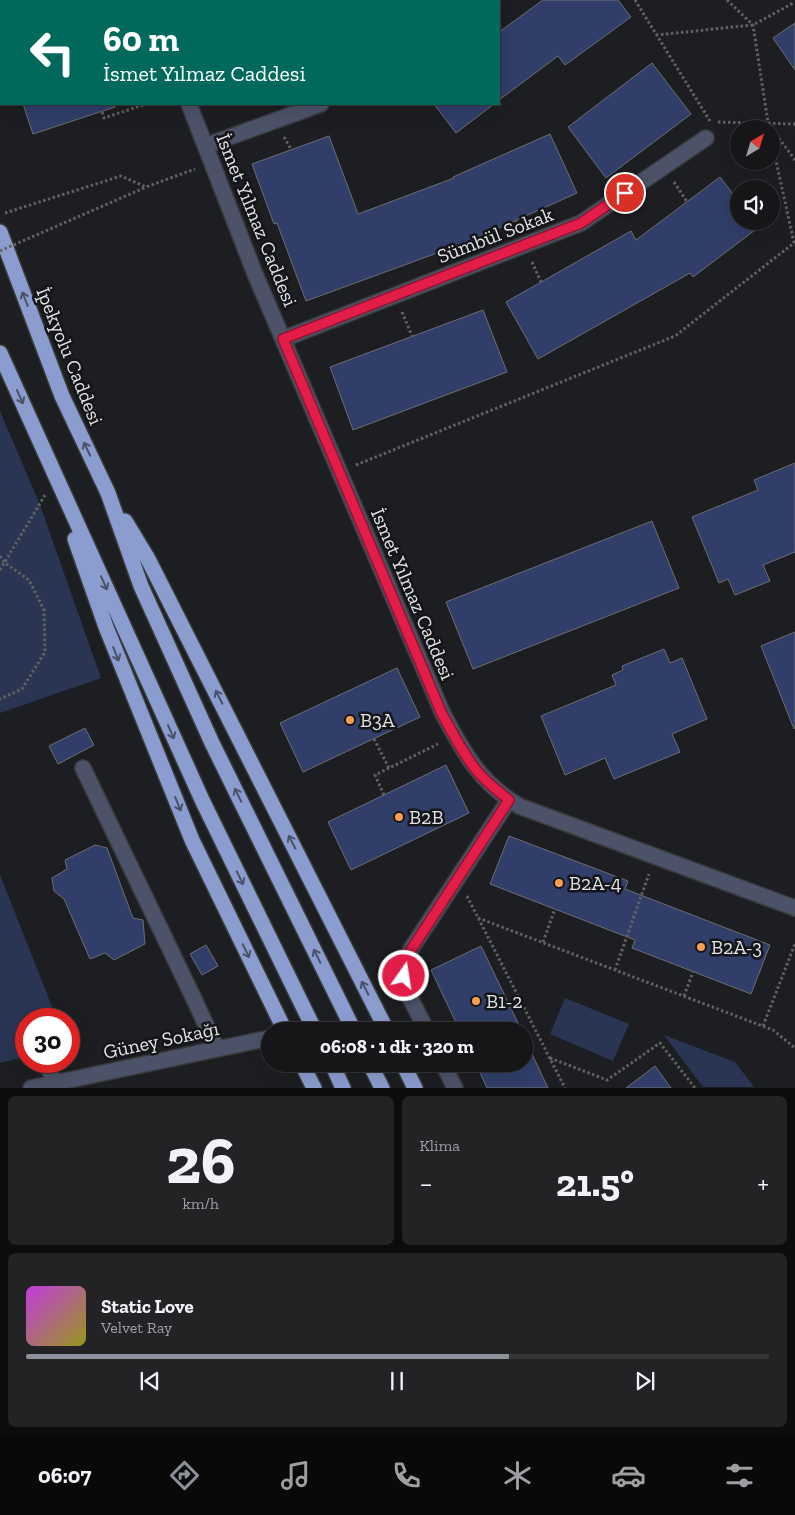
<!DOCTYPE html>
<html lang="tr">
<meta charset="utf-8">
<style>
:root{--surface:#161619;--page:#232326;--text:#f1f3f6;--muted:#9e9fa2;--line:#353538;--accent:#8c9099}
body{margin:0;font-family:"Zilla Slab",serif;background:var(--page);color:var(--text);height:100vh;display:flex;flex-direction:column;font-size:19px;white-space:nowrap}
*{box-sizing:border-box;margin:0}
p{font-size:16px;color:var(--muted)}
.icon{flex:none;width:28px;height:28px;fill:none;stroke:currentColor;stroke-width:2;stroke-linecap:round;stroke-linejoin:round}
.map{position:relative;height:1088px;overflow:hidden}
.side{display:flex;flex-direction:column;gap:8px;padding:8px;background:#0c0c0e;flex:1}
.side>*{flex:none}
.top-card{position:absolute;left:0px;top:0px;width:500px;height:105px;box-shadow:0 5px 20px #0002,0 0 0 1px var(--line);background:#00695c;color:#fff;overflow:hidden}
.needle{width:32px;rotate:38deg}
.buttons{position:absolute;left:730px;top:120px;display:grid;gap:10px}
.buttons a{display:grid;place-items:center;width:50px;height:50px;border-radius:50%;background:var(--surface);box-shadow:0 5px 20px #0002,0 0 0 1px var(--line);font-size:25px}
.speed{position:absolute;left:15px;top:1008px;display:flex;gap:10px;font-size:25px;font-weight:700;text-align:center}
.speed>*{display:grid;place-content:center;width:65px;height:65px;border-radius:50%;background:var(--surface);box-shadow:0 5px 20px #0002,0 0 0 1px var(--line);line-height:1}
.speed .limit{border:8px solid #d22;background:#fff;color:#111}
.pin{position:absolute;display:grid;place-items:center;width:42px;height:42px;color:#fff;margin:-21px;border:2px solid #fff;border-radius:50%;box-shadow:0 1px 5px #0007}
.me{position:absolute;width:55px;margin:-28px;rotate:13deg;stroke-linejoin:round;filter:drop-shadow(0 0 4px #0008)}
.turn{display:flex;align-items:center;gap:18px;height:105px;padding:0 20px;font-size:22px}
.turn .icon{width:65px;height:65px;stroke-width:2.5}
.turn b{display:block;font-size:35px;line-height:42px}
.big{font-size:38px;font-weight:800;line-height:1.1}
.side .widget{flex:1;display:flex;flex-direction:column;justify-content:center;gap:8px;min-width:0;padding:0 18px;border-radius:8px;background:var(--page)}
.side .dial{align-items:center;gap:0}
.dial b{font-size:65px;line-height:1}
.song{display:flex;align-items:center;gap:15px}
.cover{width:60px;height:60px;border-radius:8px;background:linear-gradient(135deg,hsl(290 70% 55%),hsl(60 70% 35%))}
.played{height:5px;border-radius:2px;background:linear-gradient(90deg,var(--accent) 65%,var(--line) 65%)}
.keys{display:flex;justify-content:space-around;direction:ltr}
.heat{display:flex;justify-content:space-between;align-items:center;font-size:28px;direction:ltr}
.side .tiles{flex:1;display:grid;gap:8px;grid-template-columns:1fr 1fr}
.widget:last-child{grid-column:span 2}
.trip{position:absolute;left:261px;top:1022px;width:272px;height:50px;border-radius:25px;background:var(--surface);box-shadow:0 5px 20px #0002,0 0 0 1px var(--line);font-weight:800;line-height:50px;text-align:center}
.dock{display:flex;height:80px;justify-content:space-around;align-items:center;background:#09090a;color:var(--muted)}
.dock .icon{width:35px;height:35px}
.dock .active{color:var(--accent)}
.dock b{font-size:22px;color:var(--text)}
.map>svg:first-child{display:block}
.green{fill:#2a3553}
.building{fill:#303e69;stroke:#6d6e72}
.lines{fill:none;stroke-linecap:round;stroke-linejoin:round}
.minor-casing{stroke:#393a3c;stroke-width:18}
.highway-casing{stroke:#393a3c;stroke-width:18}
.path{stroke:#606163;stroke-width:3;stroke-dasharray:2.5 2.5;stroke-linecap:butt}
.minor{stroke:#4c5368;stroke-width:15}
.highway{stroke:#8b9dcf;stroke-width:15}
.path-bridge{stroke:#606163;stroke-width:3;stroke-dasharray:2.5 2.5;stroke-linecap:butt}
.oneway{stroke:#4a526a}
.route-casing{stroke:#92132f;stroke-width:12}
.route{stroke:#e11d48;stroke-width:9}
.poi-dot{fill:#fa9f4f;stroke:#141518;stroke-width:2}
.labels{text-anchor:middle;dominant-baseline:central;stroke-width:5;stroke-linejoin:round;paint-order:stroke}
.street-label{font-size:20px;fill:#e2e3e5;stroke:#141518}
.poi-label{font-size:20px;fill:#e2e3e5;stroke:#141518;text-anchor:start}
</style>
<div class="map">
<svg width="795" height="1088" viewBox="0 0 795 1088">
<rect width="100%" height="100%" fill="#1d1e21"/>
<path class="green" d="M0,411L40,505L101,678L0,713Z
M0,875L57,1019H26V1057L0,1063Z
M565,998L629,1024L613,1061L550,1034Z
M664,1035L735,1062L754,1087H703Z"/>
<path class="building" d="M543,0H618L631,17L565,65L558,56L499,100V32Z
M795,23V70L773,38Z
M652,63L691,114L606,178L568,127Z
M23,104H114L115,107L33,134Z
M434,104H494L456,133Z
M550,134L577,193L470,241L306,301L277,223L274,224L252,164L329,136L358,214L454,178L453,177Z
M720,177L739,202V221H767L693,277L690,273L538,359L506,302L631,231L636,240Z
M483,310L507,372L353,430L330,367Z
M795,463V552L763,565L770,581L735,595L728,579L719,583L692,517L758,490L754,480Z
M652,521L679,588L473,669L446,602Z
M795,632V728L794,729L761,646Z
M664,649L670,663L682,658L707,719L672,734L680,752L614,779L605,758L565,775L541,716L616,685L612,675L623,670L622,666Z
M397,668L420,717L303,772L280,723Z
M85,728L94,745L58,764L49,746Z
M446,765L469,813L351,870L328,822Z
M509,836L628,881L625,889L770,945L751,994L632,948L635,940L490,884Z
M95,845L107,848L133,918L143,920L145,944L114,960L105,953L90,959L64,899L54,891L52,878L67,869L65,860Z
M206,945L218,966L202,975L190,954Z
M481,946L517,1021L521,1031H460L431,970Z
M525,1039L548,1088H487L476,1064H525Z
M655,1066L671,1088H626Z"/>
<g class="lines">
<defs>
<path id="minor" d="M166,0V1
M476,1L477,0
M189,104L255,274L443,714C464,753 479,782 519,806L795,908
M205,146L321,104
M283,339L581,223L706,138
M83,768L194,999L217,1049
M427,1031L404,986L405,965L411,949L509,800
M46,1061L54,1083
M443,1064L455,1088
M31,1088L270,1038"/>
<path id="highway" d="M0,232L62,396L108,493L141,586L212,743L354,1031
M0,353L203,802L315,1031
M125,521L148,559L387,1031
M75,539L106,627L192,840L285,1031
M302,1064L314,1088
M332,1064L343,1088
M370,1064L382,1088
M403,1064L415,1088"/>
</defs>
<use href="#minor" class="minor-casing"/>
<use href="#highway" class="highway-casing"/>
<path class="path" d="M200,0L211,1
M635,0L710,121
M727,0L753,25L769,129
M139,1H148
M265,1L267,0
M453,1L454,0
M656,35L753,25L795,2
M102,112L104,118L146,104
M718,122L795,124
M770,126L795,160
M284,137L291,149
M674,182L687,202
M5,213L121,176L146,187L195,169
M516,221L519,228
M532,262L541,282
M402,312L412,336
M356,465L675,336L794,243L771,138
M0,556L5,563L29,580L44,610L45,652L22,689L0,699
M0,570L45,495
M374,739L389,768
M384,795L375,775L438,744
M467,896L565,1088
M478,918L773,1030L795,1048
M543,942L555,909
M615,970L649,874
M684,996L693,972
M763,1026L795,944
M550,1058L607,1080L660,1043L695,1088"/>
<use href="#minor" class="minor"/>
<use href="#highway" class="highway"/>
<path class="path-bridge" d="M0,251L146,187"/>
</g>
<defs><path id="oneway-shaft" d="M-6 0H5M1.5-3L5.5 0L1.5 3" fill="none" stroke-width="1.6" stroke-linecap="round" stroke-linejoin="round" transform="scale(1.25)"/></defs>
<g class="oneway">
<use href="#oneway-shaft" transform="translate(25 299) rotate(-111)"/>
<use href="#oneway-shaft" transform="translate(20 397) rotate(66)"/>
<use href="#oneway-shaft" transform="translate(87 449) rotate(-115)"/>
<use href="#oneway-shaft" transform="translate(104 583) rotate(66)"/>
<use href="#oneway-shaft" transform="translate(116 654) rotate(68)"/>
<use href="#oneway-shaft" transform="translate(219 697) rotate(-117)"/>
<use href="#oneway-shaft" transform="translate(171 732) rotate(66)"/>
<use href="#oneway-shaft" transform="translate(238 795) rotate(-116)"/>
<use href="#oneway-shaft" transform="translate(178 804) rotate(68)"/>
<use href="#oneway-shaft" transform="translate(292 842) rotate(-117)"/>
<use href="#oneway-shaft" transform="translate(240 878) rotate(64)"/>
<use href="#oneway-shaft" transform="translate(246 951) rotate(64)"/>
<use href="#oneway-shaft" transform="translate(317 956) rotate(-116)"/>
<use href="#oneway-shaft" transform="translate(365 988) rotate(-117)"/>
</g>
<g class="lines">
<defs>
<path id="route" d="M404,976L405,965L411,950L509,800C498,791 486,782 477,771C463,754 453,733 442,714L283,339L581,223L625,193"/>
</defs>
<use href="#route" class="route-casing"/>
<use href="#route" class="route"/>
</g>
<g class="poi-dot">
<circle cx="350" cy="720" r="5"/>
<circle cx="399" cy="817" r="5"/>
<circle cx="559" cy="883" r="5"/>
<circle cx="701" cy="947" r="5"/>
<circle cx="476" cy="1001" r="5"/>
</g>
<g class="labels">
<g class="street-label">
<text transform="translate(257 220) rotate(68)">İsmet Yılmaz Caddesi</text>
<text transform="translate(495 235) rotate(-21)">Sümbül Sokak</text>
<text transform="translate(70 356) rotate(68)">İpekyolu Caddesi</text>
<text transform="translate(413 594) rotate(67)">İsmet Yılmaz Caddesi</text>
<text transform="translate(161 1040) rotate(-12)">Güney Sokağı</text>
</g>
<g class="poi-label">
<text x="360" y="720">B3A</text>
<text x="409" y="817">B2B</text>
<text x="569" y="883">B2A-4</text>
<text x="711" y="947">B2A-3</text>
<text x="486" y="1001">B1-2</text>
</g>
</g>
</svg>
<div class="buttons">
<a><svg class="needle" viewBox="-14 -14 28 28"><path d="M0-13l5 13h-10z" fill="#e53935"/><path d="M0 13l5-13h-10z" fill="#9e9fa2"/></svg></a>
<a><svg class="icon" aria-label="sound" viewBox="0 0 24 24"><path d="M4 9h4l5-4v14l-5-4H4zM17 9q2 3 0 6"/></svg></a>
</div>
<div class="speed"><div class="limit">30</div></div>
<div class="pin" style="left:625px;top:193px;background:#d93025"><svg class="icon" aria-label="arrive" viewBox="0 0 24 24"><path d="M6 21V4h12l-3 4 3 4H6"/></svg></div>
<svg class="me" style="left:404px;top:976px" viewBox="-20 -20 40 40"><circle r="17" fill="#e11d48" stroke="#fff" stroke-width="3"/><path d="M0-11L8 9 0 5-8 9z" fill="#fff"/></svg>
<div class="trip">06:08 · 1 dk · 320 m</div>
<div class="top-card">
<div class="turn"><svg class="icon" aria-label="left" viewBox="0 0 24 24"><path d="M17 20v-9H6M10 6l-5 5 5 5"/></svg><div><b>60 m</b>İsmet Yılmaz Caddesi</div></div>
</div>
</div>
<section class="side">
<div class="tiles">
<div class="widget dial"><b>26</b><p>km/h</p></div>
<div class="widget"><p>Klima</p>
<div class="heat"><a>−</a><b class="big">21.5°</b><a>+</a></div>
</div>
<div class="widget">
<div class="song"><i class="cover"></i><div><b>Static Love</b><p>Velvet Ray</p></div></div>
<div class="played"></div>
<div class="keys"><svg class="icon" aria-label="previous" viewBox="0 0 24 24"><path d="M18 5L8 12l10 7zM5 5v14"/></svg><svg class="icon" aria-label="pause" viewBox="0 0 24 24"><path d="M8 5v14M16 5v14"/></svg><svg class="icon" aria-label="next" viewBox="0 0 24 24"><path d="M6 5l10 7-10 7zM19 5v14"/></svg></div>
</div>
</div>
</section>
<nav class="dock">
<b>06:07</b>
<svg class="icon active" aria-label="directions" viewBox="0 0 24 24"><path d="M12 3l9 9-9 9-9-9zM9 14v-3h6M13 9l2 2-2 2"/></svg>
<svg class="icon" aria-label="music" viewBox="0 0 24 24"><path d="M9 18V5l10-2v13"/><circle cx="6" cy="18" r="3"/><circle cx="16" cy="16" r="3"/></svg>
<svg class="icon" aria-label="phone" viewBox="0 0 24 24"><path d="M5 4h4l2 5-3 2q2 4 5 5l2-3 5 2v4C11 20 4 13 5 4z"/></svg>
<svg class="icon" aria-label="climate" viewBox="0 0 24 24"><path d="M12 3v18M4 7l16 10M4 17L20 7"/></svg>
<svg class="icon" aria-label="car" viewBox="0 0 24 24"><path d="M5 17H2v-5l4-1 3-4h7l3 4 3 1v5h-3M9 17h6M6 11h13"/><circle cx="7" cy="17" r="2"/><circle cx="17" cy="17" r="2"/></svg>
<svg class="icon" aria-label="filters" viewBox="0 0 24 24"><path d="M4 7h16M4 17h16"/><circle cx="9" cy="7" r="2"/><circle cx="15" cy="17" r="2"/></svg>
</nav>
